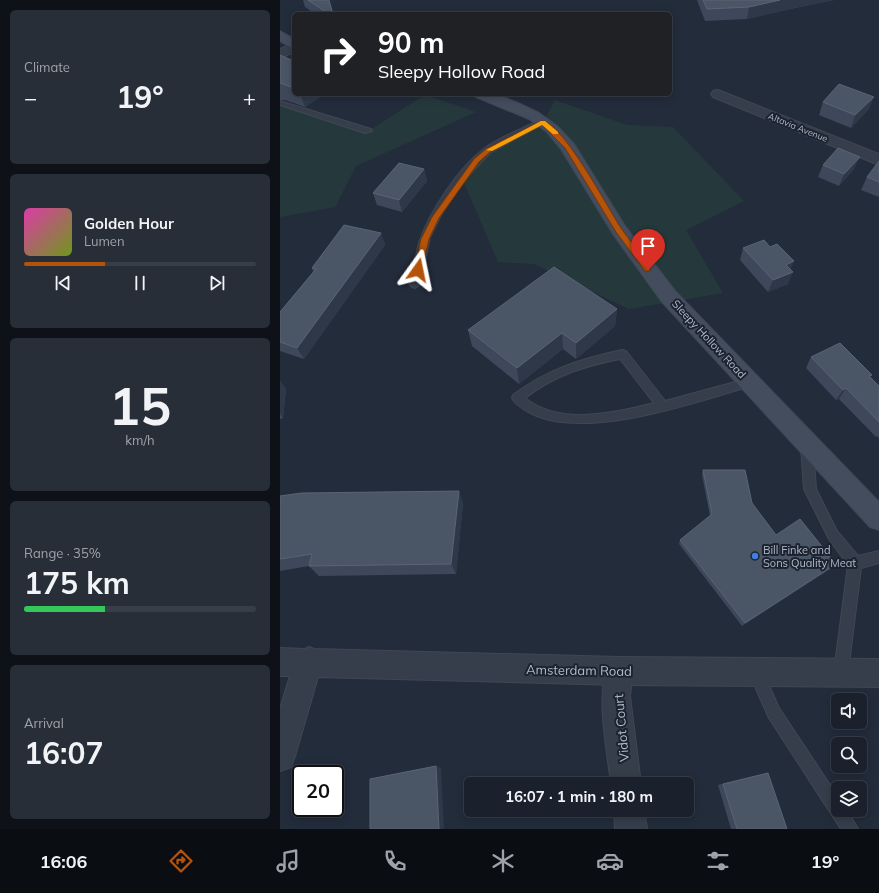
<!DOCTYPE html>
<meta charset="utf-8">
<style>
:root{--surface:#1a212c;--page:#272e38;--text:#f1f3f6;--muted:#9fa3a9;--line:#383e48;--accent:#b45309}
body{margin:0;font-family:Mulish,sans-serif;background:var(--page);color:var(--text);height:100vh;display:flex;flex-direction:column;font-size:15px;white-space:nowrap}
*{box-sizing:border-box;margin:0}
p{font-size:13px;color:var(--muted)}
.icon{flex:none;width:22px;height:22px;fill:none;stroke:currentColor;stroke-width:2;stroke-linecap:round;stroke-linejoin:round}
.map{position:relative;flex:1;overflow:hidden}
.side{display:flex;flex-direction:column;gap:10px;padding:10px;background:#0e1218;width:280px}
.side>*{flex:none}
.guide{position:absolute;left:12px;top:12px;width:380px;height:84px;border-radius:6px;box-shadow:0 2px 10px #0003,0 0 0 1px var(--line);background:#202124;color:#fff;overflow:hidden}
.buttons{position:absolute;left:551px;top:693px;display:grid;gap:8px}
.buttons a{display:grid;place-items:center;width:36px;height:36px;border-radius:6px;background:var(--surface);box-shadow:0 2px 10px #0003,0 0 0 1px var(--line);font-size:20px}
.speed{position:absolute;left:12px;top:765px;display:flex;gap:8px;font-size:20px;font-weight:700;text-align:center}
.speed>*{display:grid;place-content:center;width:52px;height:52px;border-radius:50%;background:var(--surface);box-shadow:0 2px 10px #0003,0 0 0 1px var(--line);line-height:1}
.speed .limit{border:2px solid #111;border-radius:6px;background:#fff;color:#111}
.pin{position:absolute;display:grid;place-items:center;width:34px;height:34px;color:#fff;margin:-41px -17px;border-radius:50% 50% 50% 0;rotate:-45deg;box-shadow:0 0 4px #0007}
.pin .icon{rotate:45deg}
.me{position:absolute;width:44px;margin:-22px;rotate:12deg;stroke-linejoin:round;filter:drop-shadow(0 0 3px #0008)}
.turn{display:flex;align-items:center;gap:14px;height:84px;padding:0 20px;font-size:18px}
.turn .icon{width:52px;height:52px;stroke-width:2.5}
.turn b{display:block;font-size:28px;line-height:34px}
.big{font-size:30px;font-weight:700;line-height:1.1}
.side .tile{flex:1;display:flex;flex-direction:column;justify-content:center;gap:6px;min-width:0;padding:0 14px;border-radius:6px;background:var(--page)}
.side .dial{align-items:center;gap:0}
.dial b{font-size:52px;line-height:1}
.song{display:flex;align-items:center;gap:12px}
.cover{width:48px;height:48px;border-radius:6px;background:linear-gradient(135deg,hsl(320 70% 55%),hsl(80 70% 35%))}
.played{height:4px;border-radius:2px;background:linear-gradient(90deg,var(--accent) 35%,var(--line) 35%)}
.keys{display:flex;justify-content:space-around;direction:ltr}
.heat{display:flex;justify-content:space-between;align-items:center;font-size:22px;direction:ltr}
.charge{height:6px;border-radius:3px;background:linear-gradient(90deg,#34c759 35%,var(--line) 0)}
.trip{position:absolute;left:184px;top:777px;width:230px;height:40px;border-radius:6px;background:var(--surface);box-shadow:0 2px 10px #0003,0 0 0 1px var(--line);font-weight:700;line-height:40px;text-align:center}
.tabs{display:flex;height:64px;justify-content:space-around;align-items:center;background:#0a0d12;color:var(--muted)}
.tabs .icon{width:28px;height:28px}
.tabs .current{color:var(--accent)}
.tabs b{font-size:18px;color:var(--text)}
main{display:flex;flex:1;min-height:0}
.map>svg:first-child{display:block}
.green{fill:#25393c}
.lines{fill:none;stroke-linecap:round;stroke-linejoin:round}
.service-casing{stroke:#404754;stroke-width:2}
.minor-casing{stroke:#404754;stroke-width:2}
.tertiary-casing{stroke:#404754;stroke-width:2}
.secondary-casing{stroke:#404754;stroke-width:2}
.service{fill:#363e4b;fill-rule:evenodd}
.minor{fill:#363e4b;fill-rule:evenodd}
.tertiary{fill:#363e4b;fill-rule:evenodd}
.secondary{fill:#444d5e;fill-rule:evenodd}
.wall{fill:#3e485a}
.shaded-wall{fill:#2e3849}
.building{fill:#4a5566;stroke:#5a6475}
.route{fill:#b45309;stroke:#753606}
.slow{fill:#f59e0b}
.shop-dot{fill:#3f7fe0;stroke:#1c2330;stroke-width:1.5}
.labels{text-anchor:middle;dominant-baseline:central;stroke-width:4;stroke-linejoin:round;paint-order:stroke}
.far-street-label{font-size:9px;fill:#b2b9c7;stroke:#1c2330}
.street-label{font-size:11px;fill:#b2b9c7;stroke:#1c2330}
.poi-label{font-size:11px;fill:#b2b9c7;stroke:#1c2330;text-anchor:start}
.near-street-label{font-size:13px;fill:#b2b9c7;stroke:#1c2330}
</style>
<main>
<section class="side">
<div class="tile"><p>Climate</p>
<div class="heat"><a>−</a><b class="big">19°</b><a>+</a></div>
</div>
<div class="tile">
<div class="song"><i class="cover"></i><div><b>Golden Hour</b><p>Lumen</p></div></div>
<div class="played"></div>
<div class="keys"><svg class="icon" aria-label="previous" viewBox="0 0 24 24"><path d="M18 5L8 12l10 7zM5 5v14"/></svg><svg class="icon" aria-label="pause" viewBox="0 0 24 24"><path d="M8 5v14M16 5v14"/></svg><svg class="icon" aria-label="next" viewBox="0 0 24 24"><path d="M6 5l10 7-10 7zM19 5v14"/></svg></div>
</div>
<div class="tile dial"><b>15</b><p>km/h</p></div>
<div class="tile"><p>Range · 35%</p><b class="big">175 km</b><div class="charge"></div></div>
<div class="tile"><p>Arrival</p><b class="big">16:07</b></div>
</section>
<div class="map">
<svg width="599" height="829" viewBox="0 0 599 829">
<rect width="100%" height="100%" fill="#232c3b"/>
<path class="green" d="M145,95L196,112L76,166L55,207L0,217V103L88,131Z
M275,100L347,125L393,127L464,201L406,230L443,293L349,309L254,264L218,262L182,178L209,150L263,122Z"/>
<g class="lines">
<defs>
<path id="service" d="M0,101L91,129L92,131L85,133L0,105Z
M260,120L267,122L211,152L184,180L161,215L150,237L140,285L135,288L132,287L130,285C133,271 135,257 139,243C149,212 179,167 205,148C222,136 242,129 260,120Z
M342,350L346,351L385,401L470,378L474,379L475,382L474,385L470,386C415,403 296,444 245,410C240,407 234,403 232,398L233,395C268,369 300,359 342,350ZM340,359L374,403C335,413 279,426 245,398C274,376 304,366 340,359Z
M527,441L531,443L533,446L536,489L557,531L578,556L599,551V563L581,568L568,672L566,677L561,679L556,677L554,672L568,565L549,539L524,489L521,446L523,443Z
M476,666L481,668L499,708L558,797V810H567L578,829H561L489,718L469,673L471,668Z"/>
<path id="minor" d="M14,43V52L0,58V49Z
M438,90L599,154V165L433,97L431,94L433,91Z
M339,657L349,661L353,671L350,696L361,784H331C327,748 315,695 329,661Z
M334,810H364L367,829H335Z"/>
<path id="tertiary" d="M29,647L34,649L339,657L599,659V687L339,685L38,677L15,756L11,767L0,771V709L10,676H0V648L25,649Z"/>
<path id="secondary" d="M0,31L14,39V49L0,41Z
M194,94H215L238,103L259,113L277,126L294,144L345,226L396,292L599,502V530L590,527L382,302L333,234L281,149L267,132L249,119L196,97Z"/>
</defs>
<use href="#service" class="service-casing"/>
<use href="#minor" class="minor-casing"/>
<use href="#tertiary" class="tertiary-casing"/>
<use href="#secondary" class="secondary-casing"/>
<use href="#service" class="service"/>
<use href="#minor" class="minor"/>
<use href="#tertiary" class="tertiary"/>
<use href="#secondary" class="secondary"/>
</g>
<path class="wall" d="M23,0H49L53,14H35L25,7Z
M417,0H554L515,8L467,19L425,21Z
M0,55L14,61V94H45L25,107L5,100H0Z
M543,102L589,109L571,128L539,115Z
M599,161V197L581,190L587,177Z
M543,165L574,169L559,186L538,177Z
M144,169L147,181L122,212L97,205L93,193Z
M101,233L105,245L24,359L0,351V312L33,272L32,268Z
M463,248L510,270L508,284L488,292L460,260Z
M337,309L335,326L296,359L283,349L239,384L192,346L188,330Z
M531,357L592,375L590,377L599,386V438L597,436L596,437L559,399L556,400L526,368Z
M0,381L6,389L3,418L0,419Z
M423,470L472,503L496,535L556,564L552,568L462,626L399,544L400,540L430,516L422,475Z
M0,496L183,503L176,574L39,576L29,566L0,571Z
M488,773L507,829H451L438,785Z"/>
<path class="shaded-wall" d="M500,0H554L515,8L467,19L469,7Z
M20,94H45L25,107Z
M594,97L589,109L571,128L575,115Z
M580,157L574,169L559,186L564,174Z
M144,169L147,181L122,212L119,200Z
M101,233L105,245L24,359L17,348Z
M514,261L509,273L506,265Z
M513,272L508,284L488,292L493,280Z
M337,309L335,326L296,359V343Z
M282,333L283,349L239,384L237,368Z
M0,381L6,389L3,418L0,414Z
M566,388L559,399L556,400L563,390Z
M179,491L183,503L176,574L171,564Z
M556,564L552,568L462,626L465,623Z
M156,766L161,768L164,829H159Z"/>
<path class="building" d="M28,0H49L53,14H49Z
M423,0H500L469,7L427,9Z
M0,55L14,61V88L0,83Z
M559,84L594,97L575,115L543,102Z
M558,148L580,157L564,174L543,165Z
M599,161V182L587,177Z
M119,163L144,169L119,200L93,193Z
M64,225L101,233L17,348L0,342V312L36,269L32,268Z
M484,240L490,247L497,244L514,261L506,265L513,272L493,280L463,248Z
M274,267L337,309L296,343L282,333L237,368L188,330Z
M560,343L592,375L589,376L599,386V422L566,388L563,390L531,357Z
M423,470H465L472,503L496,535L520,519L556,564L465,623L400,540L432,514Z
M179,491L171,564L29,566L32,554L0,559V496L22,493Z
M156,766L159,829H90V779Z
M488,773L507,829H457L443,784Z"/>
<path class="route" d="M261,121C281,119 329,210 341,228C350,241 360,254 370,268V271H365L336,232L285,148L262,125L211,151L199,162L159,218L149,239L142,270L138,273L135,272L134,270L141,239L152,217L194,159L206,149Z"/>
<path class="slow" d="M261,121H265L278,132V134H273L262,125L212,151L206,150Z"/>
<circle class="shop-dot" cx="475" cy="556" r="4"/>
<g class="labels">
<g class="far-street-label">
<text transform="translate(518 127) rotate(22)">Altavia Avenue</text>
</g>
<g class="street-label">
<text transform="translate(429 339) rotate(47)">Sleepy Hollow Road</text>
</g>
<g class="poi-label">
<text x="483" y="550">Bill Finke and<tspan x="483" dy="13">Sons Quality Meat</tspan></text>
</g>
<g class="near-street-label">
<text transform="translate(299 670) rotate(1)">Amsterdam Road</text>
<text transform="translate(341 728) rotate(-95)">Vidot Court</text>
</g>
</g>
</svg>
<div class="buttons">
<a><svg class="icon" aria-label="sound" viewBox="0 0 24 24"><path d="M4 9h4l5-4v14l-5-4H4zM17 9q2 3 0 6"/></svg></a>
<a><svg class="icon" aria-label="search" viewBox="0 0 24 24"><circle cx="10" cy="10" r="6"/><path d="M15 15l6 6"/></svg></a>
<a><svg class="icon" aria-label="layers" viewBox="0 0 24 24"><path d="M12 4l9 5-9 5-9-5zM3 14l9 5 9-5"/></svg></a>
</div>
<div class="speed"><div class="limit">20</div></div>
<div class="pin" style="left:368px;top:270px;background:#d93025"><svg class="icon" aria-label="arrive" viewBox="0 0 24 24"><path d="M6 21V4h12l-3 4 3 4H6"/></svg></div>
<svg class="me" style="left:138px;top:270px" viewBox="-20 -20 40 40"><path d="M0-17L14 15 0 8-14 15z" fill="#b45309" stroke="#fff" stroke-width="4"/></svg>
<div class="trip">16:07 · 1 min · 180 m</div>
<div class="guide">
<div class="turn"><svg class="icon" aria-label="right" viewBox="0 0 24 24"><path d="M7 20v-9h11M14 6l5 5-5 5"/></svg><div><b>90 m</b>Sleepy Hollow Road</div></div>
</div>
</div>
</main>
<nav class="tabs">
<b>16:06</b>
<svg class="icon current" aria-label="directions" viewBox="0 0 24 24"><path d="M12 3l9 9-9 9-9-9zM9 14v-3h6M13 9l2 2-2 2"/></svg>
<svg class="icon" aria-label="music" viewBox="0 0 24 24"><path d="M9 18V5l10-2v13"/><circle cx="6" cy="18" r="3"/><circle cx="16" cy="16" r="3"/></svg>
<svg class="icon" aria-label="phone" viewBox="0 0 24 24"><path d="M5 4h4l2 5-3 2q2 4 5 5l2-3 5 2v4C11 20 4 13 5 4z"/></svg>
<svg class="icon" aria-label="climate" viewBox="0 0 24 24"><path d="M12 3v18M4 7l16 10M4 17L20 7"/></svg>
<svg class="icon" aria-label="car" viewBox="0 0 24 24"><path d="M5 17H2v-5l4-1 3-4h7l3 4 3 1v5h-3M9 17h6M6 11h13"/><circle cx="7" cy="17" r="2"/><circle cx="17" cy="17" r="2"/></svg>
<svg class="icon" aria-label="filters" viewBox="0 0 24 24"><path d="M4 7h16M4 17h16"/><circle cx="9" cy="7" r="2"/><circle cx="15" cy="17" r="2"/></svg>
<b>19°</b>
</nav>
